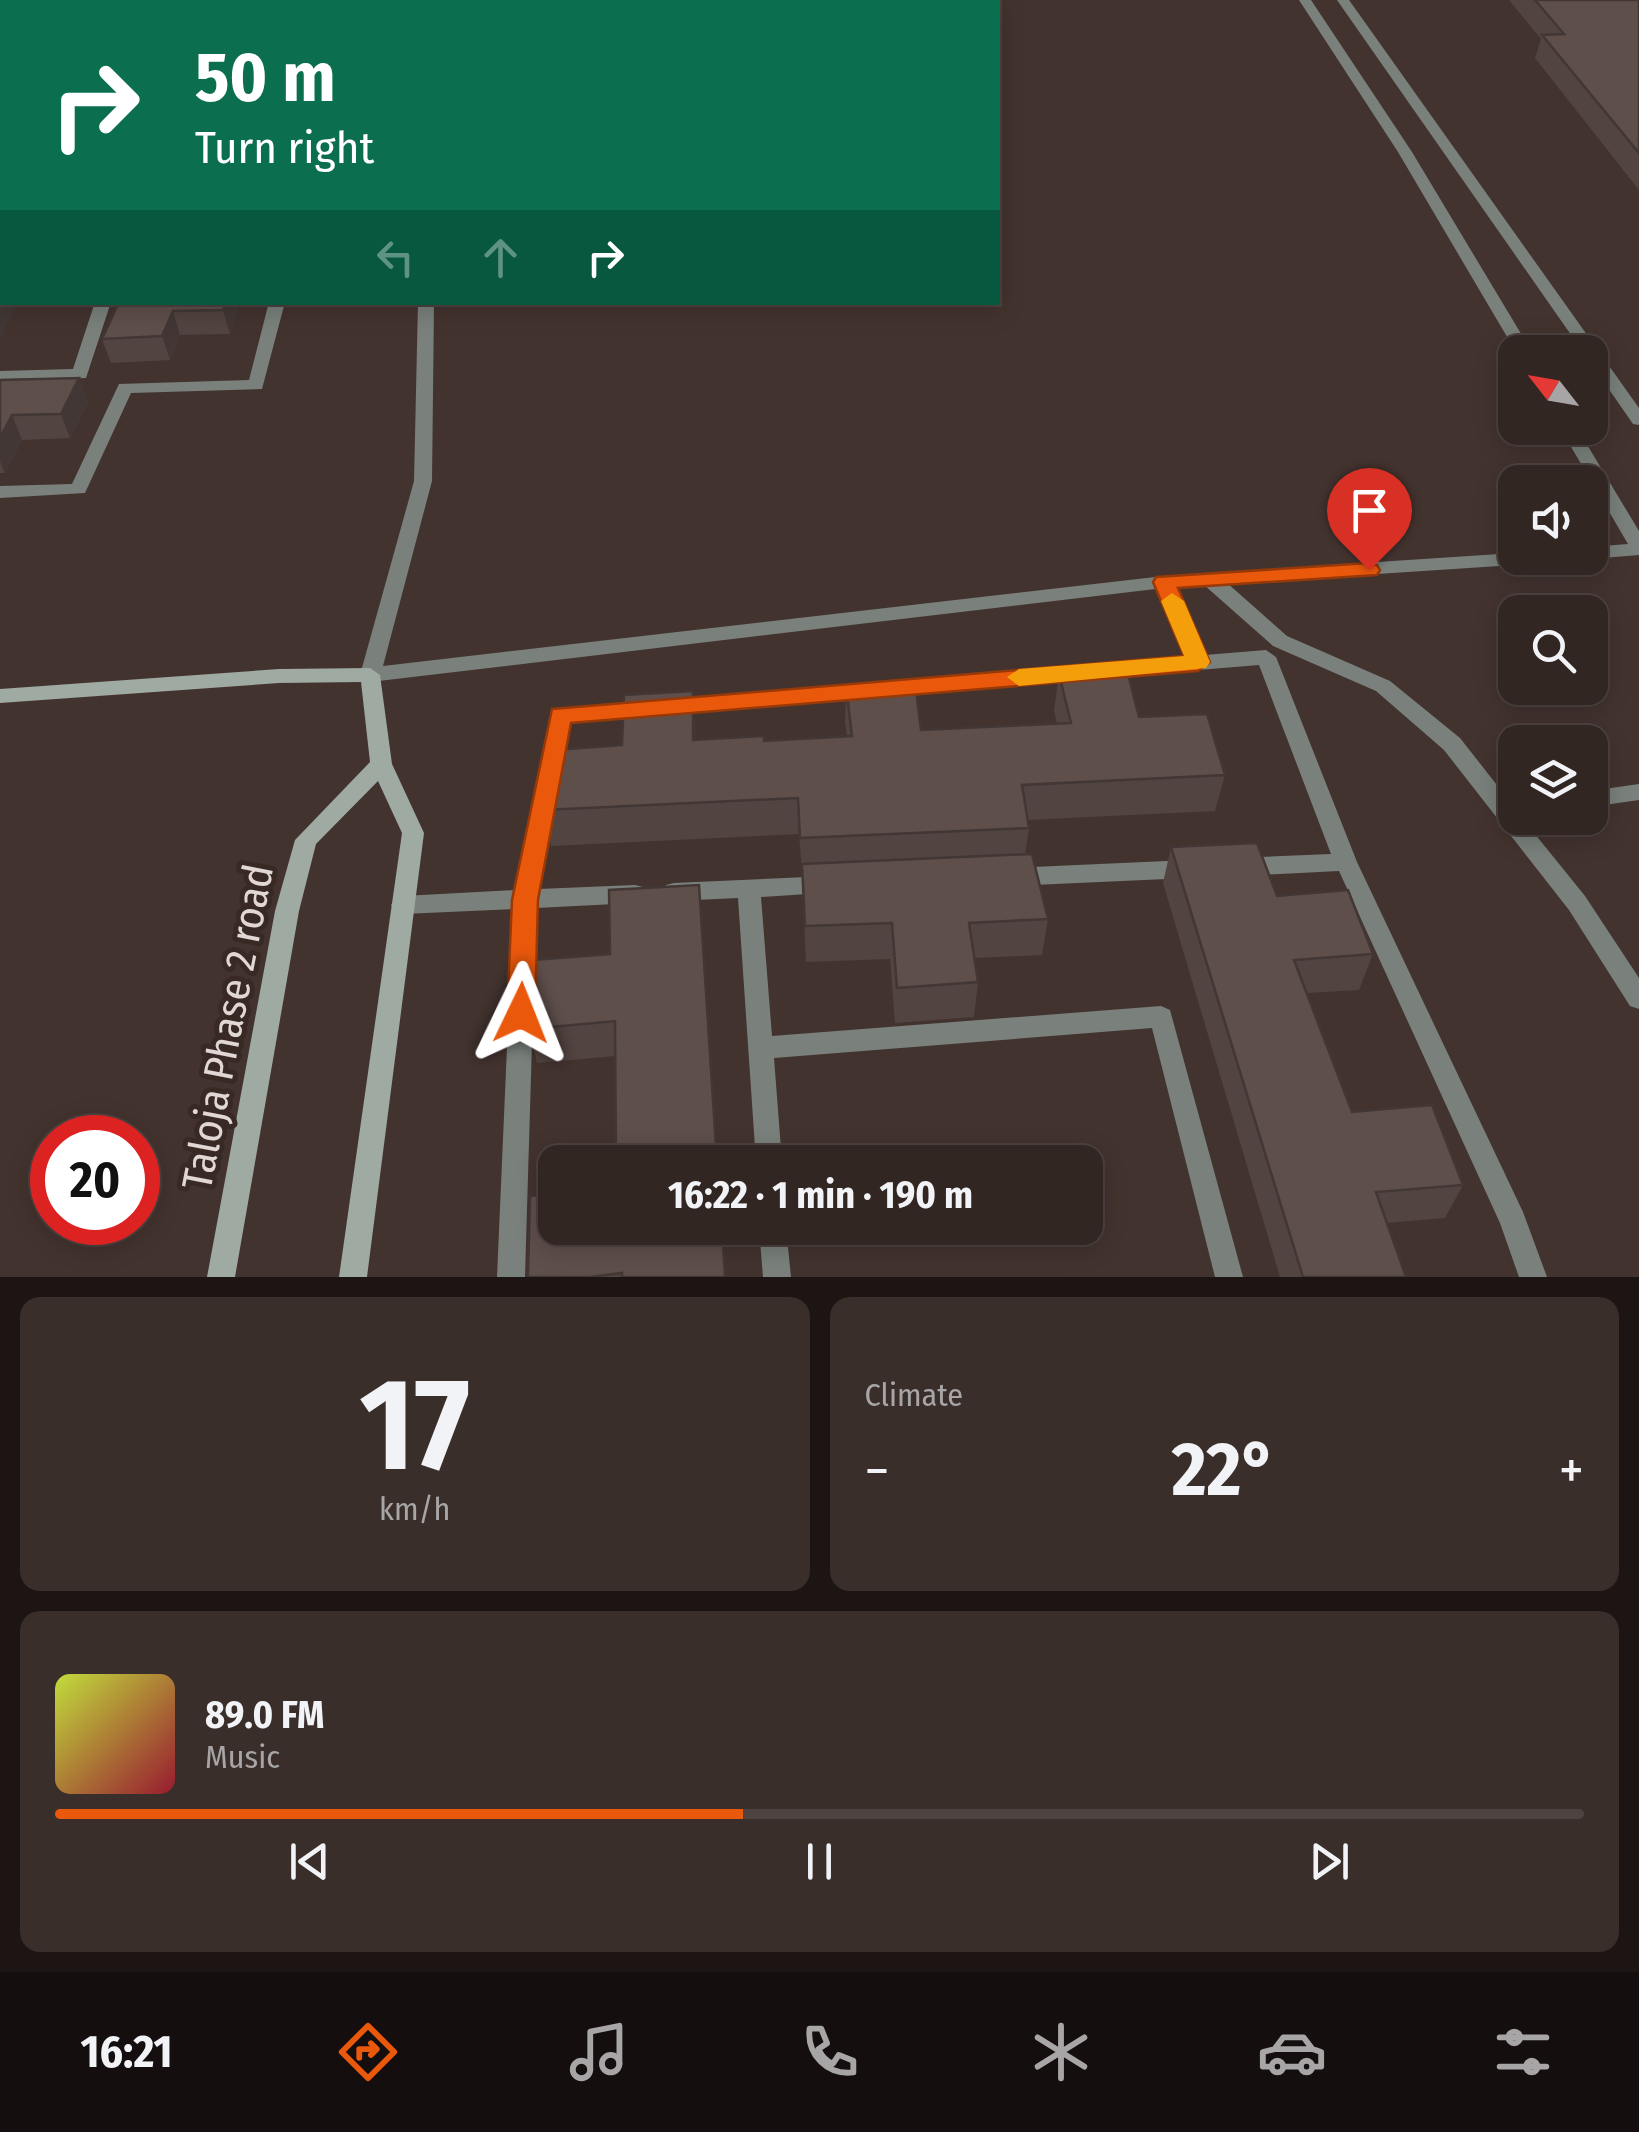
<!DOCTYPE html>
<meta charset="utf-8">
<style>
:root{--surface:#322623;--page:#3a2e2b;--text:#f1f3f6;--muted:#a8a5a6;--line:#4d4341;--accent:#ea580c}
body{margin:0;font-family:"Fira Sans Condensed",sans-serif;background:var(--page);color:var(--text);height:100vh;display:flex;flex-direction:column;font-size:38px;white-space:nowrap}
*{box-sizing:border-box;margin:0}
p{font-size:32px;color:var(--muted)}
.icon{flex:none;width:55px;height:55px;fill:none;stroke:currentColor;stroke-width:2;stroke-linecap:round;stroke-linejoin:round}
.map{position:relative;height:1277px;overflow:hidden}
.details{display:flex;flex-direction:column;gap:20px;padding:20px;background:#1c1513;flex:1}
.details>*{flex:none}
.hud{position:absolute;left:0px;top:0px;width:1000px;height:305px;box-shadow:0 5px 25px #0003,0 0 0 2px var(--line);background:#0b6e4f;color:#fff;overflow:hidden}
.needle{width:65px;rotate:301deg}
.controls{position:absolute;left:1498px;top:335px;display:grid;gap:20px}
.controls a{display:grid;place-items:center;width:110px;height:110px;border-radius:20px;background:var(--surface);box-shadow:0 5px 25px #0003,0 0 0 2px var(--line);font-size:50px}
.speed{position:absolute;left:30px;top:1115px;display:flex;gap:20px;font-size:50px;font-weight:700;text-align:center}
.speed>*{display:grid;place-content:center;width:130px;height:130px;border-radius:50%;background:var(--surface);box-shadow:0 5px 25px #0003,0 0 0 2px var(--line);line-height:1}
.speed .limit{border:15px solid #d22;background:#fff;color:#111}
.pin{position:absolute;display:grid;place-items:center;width:85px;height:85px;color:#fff;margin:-102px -42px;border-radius:50% 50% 50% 0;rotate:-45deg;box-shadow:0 0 10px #0007}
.pin .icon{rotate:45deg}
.me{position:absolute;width:110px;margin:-55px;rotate:2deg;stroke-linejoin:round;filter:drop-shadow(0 0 8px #0008)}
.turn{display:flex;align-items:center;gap:35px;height:210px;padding:0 30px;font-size:45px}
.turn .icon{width:130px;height:130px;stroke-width:2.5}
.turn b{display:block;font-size:70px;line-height:85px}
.lanes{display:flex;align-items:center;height:95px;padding:0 30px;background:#0003;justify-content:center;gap:50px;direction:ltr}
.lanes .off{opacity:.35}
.big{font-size:75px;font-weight:700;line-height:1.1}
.details .card{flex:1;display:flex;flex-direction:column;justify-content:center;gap:15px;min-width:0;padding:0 35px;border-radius:20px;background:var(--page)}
.details .dial{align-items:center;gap:0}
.dial b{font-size:130px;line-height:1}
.song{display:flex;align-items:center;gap:30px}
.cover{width:120px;height:120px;border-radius:15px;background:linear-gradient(135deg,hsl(70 70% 55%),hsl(350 70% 35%))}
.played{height:10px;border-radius:5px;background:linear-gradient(90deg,var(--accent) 45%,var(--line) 45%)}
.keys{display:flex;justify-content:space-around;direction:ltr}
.heat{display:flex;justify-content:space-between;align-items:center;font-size:55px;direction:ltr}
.details .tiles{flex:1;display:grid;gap:20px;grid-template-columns:1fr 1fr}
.card:last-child{grid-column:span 2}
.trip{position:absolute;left:538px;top:1145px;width:565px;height:100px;border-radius:20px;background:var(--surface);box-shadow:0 5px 25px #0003,0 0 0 2px var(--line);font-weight:700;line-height:100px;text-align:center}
.tabs{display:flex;height:160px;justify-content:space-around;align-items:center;background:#140f0e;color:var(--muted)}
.tabs .icon{width:70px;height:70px}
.tabs .on{color:var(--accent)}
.tabs b{font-size:45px;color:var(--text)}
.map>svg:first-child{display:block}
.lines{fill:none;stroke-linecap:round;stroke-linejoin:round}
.lane{fill:#7a817c;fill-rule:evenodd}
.street{fill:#7a817c;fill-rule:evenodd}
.secondary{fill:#9faaa3;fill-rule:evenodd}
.wall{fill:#524440}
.shaded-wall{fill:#423734}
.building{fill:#5f4f4b;stroke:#423734;stroke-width:2.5}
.route{fill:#ea580c;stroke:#983908;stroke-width:2.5}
.slow{fill:#f59e0b}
.labels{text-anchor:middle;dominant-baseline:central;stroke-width:10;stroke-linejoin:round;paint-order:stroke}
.near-street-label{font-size:42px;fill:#e1d7d4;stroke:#382925}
</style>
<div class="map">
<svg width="1639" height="1277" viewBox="0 0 1639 1277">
<rect width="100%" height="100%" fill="#43332f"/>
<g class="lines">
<path class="lane" d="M0,0H13L2,4Z
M346,0H358V2H346Z
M95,302H111L86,378L0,381V371L73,369Z
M269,302H285L262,389L131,393L85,493L0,498V486L72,484L119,384L249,380Z
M1210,573L1217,574L1287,636L1390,681L1460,738L1515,808V818H1522L1585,896L1639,978V1009L1630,1006L1569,910L1444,750L1376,691L1273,646L1203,584L1200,579L1203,574Z
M1164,576L1174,582L1205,655L1266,650L1276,657L1357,862L1523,1212L1547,1277H1519L1500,1223L1339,871L1238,876L1230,873L1227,867L1230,861L1238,858L1331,854L1259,665L569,722L539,889L635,885L643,887L647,894L643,901L635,903L536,908L525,1277H497L513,909L403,914L395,912L391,905L395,898L403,896L515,890L553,710L1185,656L1154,582Z
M1639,784V800L1590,807V791Z
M1189,860L1197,863L1200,869L1197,875L1189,878L1013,886L1005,883L1002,877L1005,871L1013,868Z
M830,876L838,878L842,885L838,892L761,897L772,1036L1161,1006L1170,1010L1243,1277H1215L1152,1028L774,1058L782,1162H756L738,898L674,901L666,899L662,892L666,885L674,883Z
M759,1228H786L791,1277H763Z"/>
<path class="street" d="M471,0H483V2H471Z
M1299,0H1311L1412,152L1532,352H1516L1398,152Z
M1337,0H1349L1639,408V425L1633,424L1590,362V352H1583Z
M418,302H434L432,481L383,666L1164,576L1515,553V558H1539L1530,564L1164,588L370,682L360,675L414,481Z
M1560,428H1577L1639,531V555L1590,559L1584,558H1590V547L1628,544Z"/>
<path class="secondary" d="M370,668L380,675L392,764L424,833L367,1277H339L402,833L378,781L316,844L299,911L235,1277H207L275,911L295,840L370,762L361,682L279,683L0,703V689L279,669Z"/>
</g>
<path class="wall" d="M1509,0H1639V190L1535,58L1541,39Z
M0,102H2V167H0Z
M119,302H241L230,334L180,335L170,360L111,363L102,339Z
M79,378L88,402L70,438L22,440L5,473H0V379Z
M1059,674L1139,717L1225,775L1215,811L1027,820L1029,828L1025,854L1048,919L1042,955L974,958L978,982L974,1017L895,1023L890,959L806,962L802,874L799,834L551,846L544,810L622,745L693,691L696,739L764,741L847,737L845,722L846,686L921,730L1057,724L1054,710Z
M1171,847L1277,896L1373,954L1359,990L1307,993L1352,1112L1463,1185L1445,1218L1387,1223L1406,1277H1280L1163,883Z
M699,885L615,1056L537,1063L529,1029L610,954Z
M530,1196L726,1277H528Z"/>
<path class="shaded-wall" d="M157,0H174L172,2H156Z
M2,292V302H19L0,339V297Z
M226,302H241L230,334L223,310Z
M173,311L180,335L170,360L162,336Z
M79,378L88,402L70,438L61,414Z
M12,415L22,440L5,473L0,461V438Z
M693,691L696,727V776L693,740Z"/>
<path class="building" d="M77,0H157L156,2H76Z
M245,0H326L325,2H244Z
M1535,0H1639V153L1542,35L1564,34Z
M0,102H2V145H0Z
M2,190V292L0,297V194Z
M119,302H226L223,310L173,311L162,336L102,339Z
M79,378L61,414L12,415L0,438V380Z
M1127,670L1139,717L1207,714L1225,775L1022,785L1029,828L800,838L798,798L544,810L555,750L622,745L624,695L693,691V740L764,736V741L852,736L846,686L915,682L921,730L1071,723L1059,674Z
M1257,843L1277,896L1348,890L1373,954L1294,960L1352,1112L1432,1105L1463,1185L1376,1192L1406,1277H1303L1171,847Z
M1032,854L1048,919L969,923L978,982L897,988L892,923L805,926L802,864Z
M699,885L717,1162H616L615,1021L529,1029L533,960L610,954L609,890Z
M555,1194V1228H722L725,1277H622V1273L590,1277H528L530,1196Z"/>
<path class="route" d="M1369,563L1377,565L1380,570L1377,575L1178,588L1210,662L1198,671L571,723L538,900L535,1013L531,1022L521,1025L511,1022L507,1013L512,900L552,709L1184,656L1153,582L1156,577Z"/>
<path class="slow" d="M1172,593L1184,601L1210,662L1206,668L1019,686L1007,677L1019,669L1184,656L1161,601Z"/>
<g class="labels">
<g class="near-street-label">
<text transform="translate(228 1027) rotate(-79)">Taloja Phase 2 road</text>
</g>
</g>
</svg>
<div class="controls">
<a><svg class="needle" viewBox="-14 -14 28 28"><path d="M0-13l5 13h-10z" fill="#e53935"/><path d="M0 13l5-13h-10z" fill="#a8a5a6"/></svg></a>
<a><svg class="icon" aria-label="sound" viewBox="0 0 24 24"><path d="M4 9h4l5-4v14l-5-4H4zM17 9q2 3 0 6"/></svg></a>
<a><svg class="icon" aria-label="search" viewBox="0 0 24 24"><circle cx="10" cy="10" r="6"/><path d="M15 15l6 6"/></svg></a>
<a><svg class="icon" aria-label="layers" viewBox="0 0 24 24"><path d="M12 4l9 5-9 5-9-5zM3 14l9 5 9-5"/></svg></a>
</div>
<div class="speed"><div class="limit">20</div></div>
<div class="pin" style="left:1369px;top:570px;background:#d93025"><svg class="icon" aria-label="arrive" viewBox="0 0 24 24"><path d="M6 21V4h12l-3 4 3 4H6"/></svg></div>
<svg class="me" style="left:521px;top:1013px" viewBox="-20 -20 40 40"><path d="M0-17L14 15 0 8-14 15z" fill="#ea580c" stroke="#fff" stroke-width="4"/></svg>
<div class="trip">16:22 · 1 min · 190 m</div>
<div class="hud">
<div class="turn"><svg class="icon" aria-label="right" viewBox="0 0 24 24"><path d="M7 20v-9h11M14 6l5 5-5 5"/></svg><div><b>50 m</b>Turn right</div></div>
<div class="lanes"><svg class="icon off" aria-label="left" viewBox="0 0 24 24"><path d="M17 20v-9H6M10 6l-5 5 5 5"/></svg><svg class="icon off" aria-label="ahead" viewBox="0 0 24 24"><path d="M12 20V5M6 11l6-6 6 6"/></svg><svg class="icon" aria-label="right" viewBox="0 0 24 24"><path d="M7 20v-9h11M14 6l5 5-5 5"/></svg></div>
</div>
</div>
<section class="details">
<div class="tiles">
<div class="card dial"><b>17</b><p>km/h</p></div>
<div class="card"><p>Climate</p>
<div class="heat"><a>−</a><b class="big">22°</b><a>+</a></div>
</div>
<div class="card">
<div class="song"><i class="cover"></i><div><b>89.0 FM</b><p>Music</p></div></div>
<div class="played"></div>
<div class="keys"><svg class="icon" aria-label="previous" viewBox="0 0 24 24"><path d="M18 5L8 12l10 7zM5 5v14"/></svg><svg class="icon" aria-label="pause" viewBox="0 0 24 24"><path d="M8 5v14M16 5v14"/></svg><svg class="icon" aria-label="next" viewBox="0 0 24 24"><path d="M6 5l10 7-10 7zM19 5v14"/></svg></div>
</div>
</div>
</section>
<nav class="tabs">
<b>16:21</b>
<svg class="icon on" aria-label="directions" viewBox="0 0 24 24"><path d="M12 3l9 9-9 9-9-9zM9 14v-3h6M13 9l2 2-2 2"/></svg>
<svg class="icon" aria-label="music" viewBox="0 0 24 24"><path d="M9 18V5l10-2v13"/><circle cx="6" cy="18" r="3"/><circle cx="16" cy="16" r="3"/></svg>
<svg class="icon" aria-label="phone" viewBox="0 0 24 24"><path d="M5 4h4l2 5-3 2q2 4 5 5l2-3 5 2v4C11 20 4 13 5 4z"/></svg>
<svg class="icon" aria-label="climate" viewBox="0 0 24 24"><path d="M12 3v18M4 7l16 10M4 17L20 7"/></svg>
<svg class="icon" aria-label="car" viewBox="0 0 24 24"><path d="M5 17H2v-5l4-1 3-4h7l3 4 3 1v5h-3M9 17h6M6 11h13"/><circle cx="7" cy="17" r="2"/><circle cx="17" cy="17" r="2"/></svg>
<svg class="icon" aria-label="filters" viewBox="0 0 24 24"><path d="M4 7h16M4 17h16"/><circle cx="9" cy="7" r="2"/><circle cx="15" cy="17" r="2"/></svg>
</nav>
